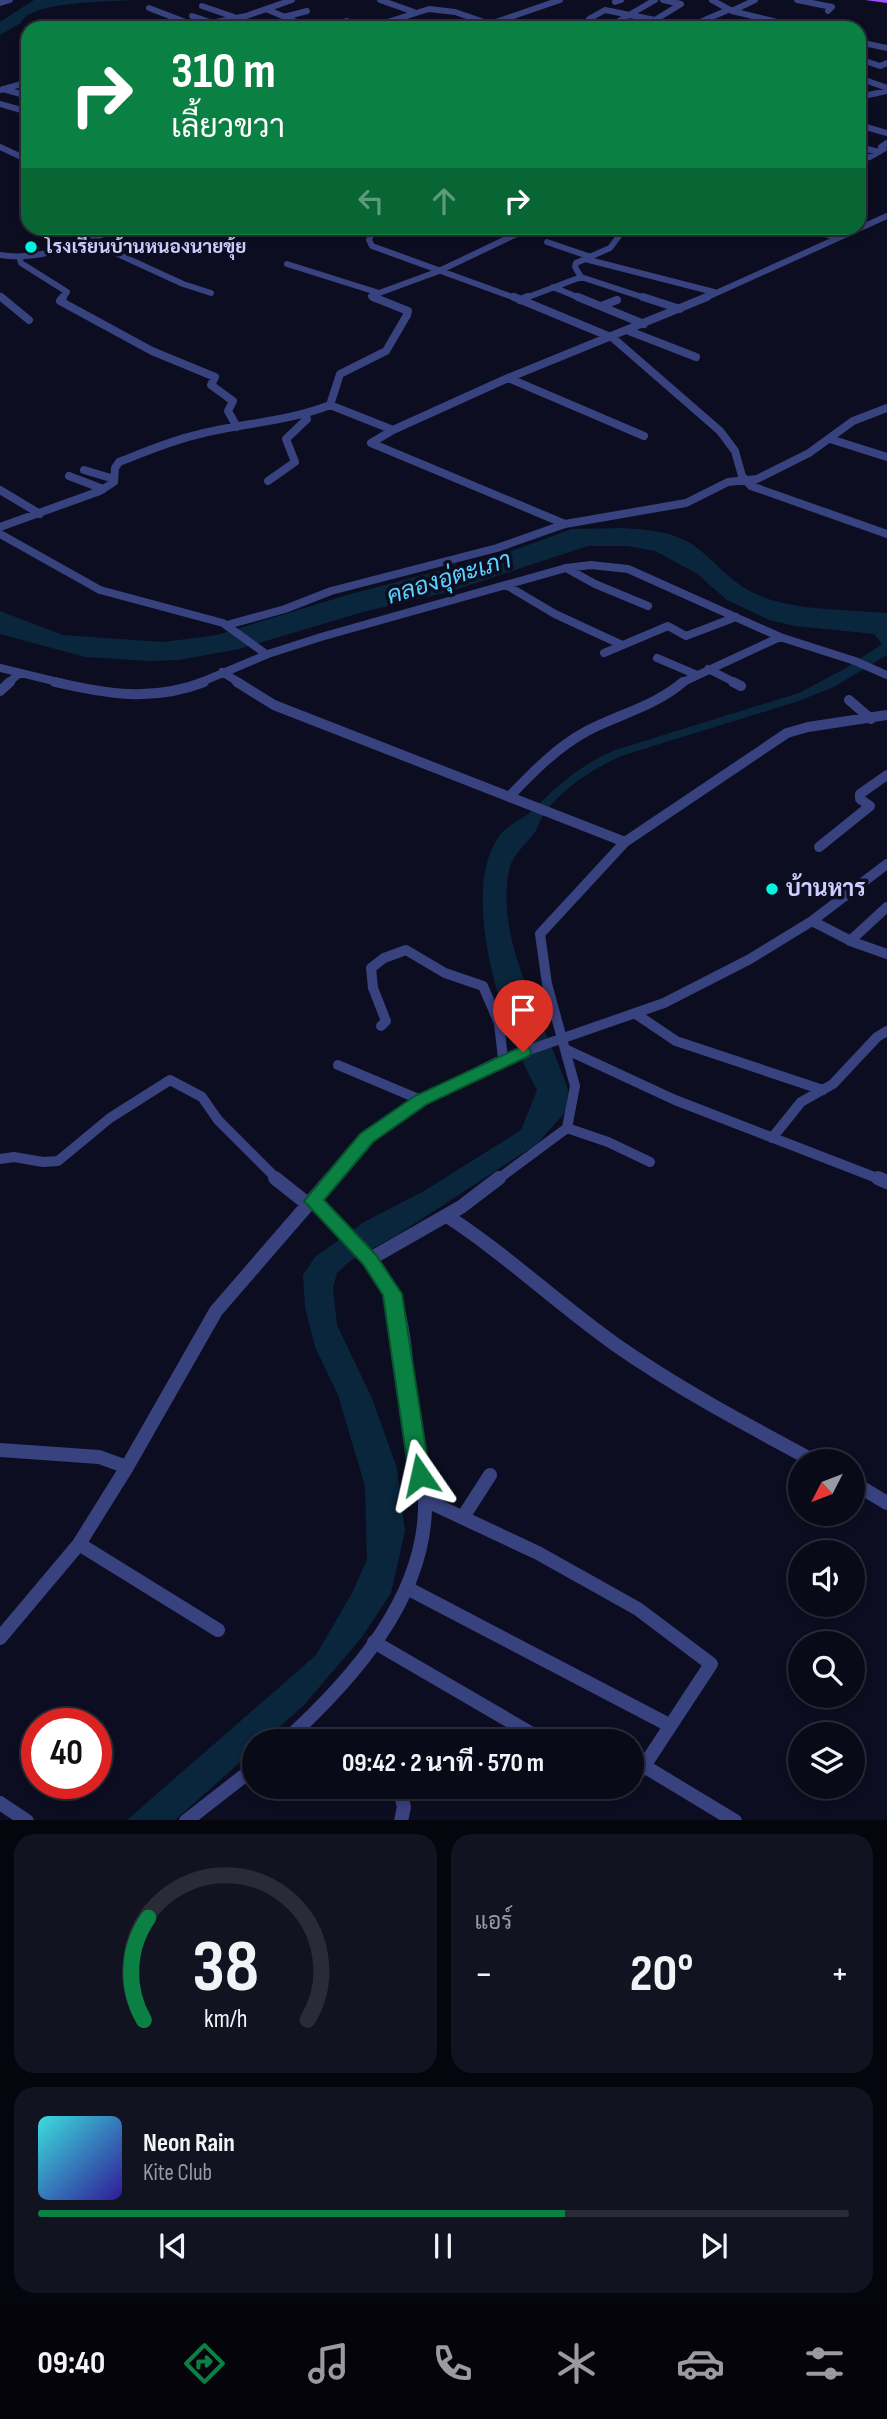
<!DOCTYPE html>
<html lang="th">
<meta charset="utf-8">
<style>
:root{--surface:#090a18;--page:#121321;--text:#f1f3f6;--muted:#999aa2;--line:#292b37;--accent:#0b8043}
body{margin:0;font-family:"Sofia Sans Condensed",Sarabun,sans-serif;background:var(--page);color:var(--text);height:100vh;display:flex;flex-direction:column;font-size:26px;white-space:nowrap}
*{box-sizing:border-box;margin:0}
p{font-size:23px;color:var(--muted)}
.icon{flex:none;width:38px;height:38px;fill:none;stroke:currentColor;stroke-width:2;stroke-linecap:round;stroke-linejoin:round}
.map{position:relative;height:1820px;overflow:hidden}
.sheet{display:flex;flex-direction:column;gap:14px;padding:14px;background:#05060d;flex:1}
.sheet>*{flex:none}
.hud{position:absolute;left:21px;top:21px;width:845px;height:214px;border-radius:21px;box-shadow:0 4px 10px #0003,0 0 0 2px var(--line);background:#0b8043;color:#fff;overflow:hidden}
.needle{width:46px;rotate:228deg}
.buttons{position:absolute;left:788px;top:1449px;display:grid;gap:14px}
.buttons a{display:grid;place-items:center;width:77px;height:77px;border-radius:50%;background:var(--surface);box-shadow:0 4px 10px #0003,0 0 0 2px var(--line);font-size:35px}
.speed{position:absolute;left:21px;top:1708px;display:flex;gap:14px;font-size:35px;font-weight:700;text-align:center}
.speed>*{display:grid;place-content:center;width:91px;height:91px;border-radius:50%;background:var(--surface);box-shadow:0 4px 10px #0003,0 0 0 2px var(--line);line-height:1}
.speed .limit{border:10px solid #d22;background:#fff;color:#111}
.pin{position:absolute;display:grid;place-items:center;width:60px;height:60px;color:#fff;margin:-72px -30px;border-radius:50% 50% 50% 0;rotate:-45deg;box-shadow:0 0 7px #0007}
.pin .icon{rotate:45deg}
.me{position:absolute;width:77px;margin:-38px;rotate:349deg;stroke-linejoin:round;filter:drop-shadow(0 0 5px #0008)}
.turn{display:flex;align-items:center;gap:24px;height:147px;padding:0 35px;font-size:32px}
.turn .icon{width:91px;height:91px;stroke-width:2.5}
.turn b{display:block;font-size:49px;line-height:60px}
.lanes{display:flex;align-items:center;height:66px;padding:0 35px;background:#0003;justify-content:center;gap:35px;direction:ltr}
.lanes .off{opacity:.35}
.big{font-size:52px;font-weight:700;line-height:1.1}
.sheet .widget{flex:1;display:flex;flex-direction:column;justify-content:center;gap:10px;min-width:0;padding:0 24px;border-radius:21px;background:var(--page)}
.sheet .dial{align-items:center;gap:0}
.dial svg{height:182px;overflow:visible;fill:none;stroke:var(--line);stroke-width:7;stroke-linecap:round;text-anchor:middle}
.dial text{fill:var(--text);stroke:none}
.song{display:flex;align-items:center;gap:21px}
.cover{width:84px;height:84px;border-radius:10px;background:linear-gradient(135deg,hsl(180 70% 55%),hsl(250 70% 35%))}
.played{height:7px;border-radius:4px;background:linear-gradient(90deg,var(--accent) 65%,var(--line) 65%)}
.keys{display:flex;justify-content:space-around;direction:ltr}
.heat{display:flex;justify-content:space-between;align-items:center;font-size:38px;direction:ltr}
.sheet .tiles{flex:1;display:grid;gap:14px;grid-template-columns:1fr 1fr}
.widget:last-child{grid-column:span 2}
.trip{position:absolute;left:242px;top:1729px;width:402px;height:70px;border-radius:35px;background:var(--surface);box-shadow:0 4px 10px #0003,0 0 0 2px var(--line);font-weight:700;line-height:70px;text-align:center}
.dock{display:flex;height:112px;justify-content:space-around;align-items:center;background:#04040a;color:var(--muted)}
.dock .icon{width:49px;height:49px}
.dock .selected{color:var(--accent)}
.dock b{font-size:32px;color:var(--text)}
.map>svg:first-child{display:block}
.water{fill:#09263c}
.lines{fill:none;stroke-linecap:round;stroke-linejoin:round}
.minor-far3{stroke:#37427f;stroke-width:6}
.minor-far2{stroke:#37427f;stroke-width:8}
.minor-far1{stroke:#37427f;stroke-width:10}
.minor{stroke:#37427f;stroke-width:14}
.major{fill:#9d52ff;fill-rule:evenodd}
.route{fill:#0b8043;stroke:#07532c;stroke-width:2}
.poi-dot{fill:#00f6df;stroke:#0c0d20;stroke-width:2.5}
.labels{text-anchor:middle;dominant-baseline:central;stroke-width:7;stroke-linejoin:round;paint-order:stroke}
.far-poi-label{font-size:19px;font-weight:bold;fill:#cbcfff;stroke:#0c0d20;text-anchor:start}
.poi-label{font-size:23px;font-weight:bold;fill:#cbcfff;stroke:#0c0d20;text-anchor:start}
.water-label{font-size:24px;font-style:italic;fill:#59d3ff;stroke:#0c0d20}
</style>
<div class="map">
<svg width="887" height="1821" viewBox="0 0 887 1821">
<rect width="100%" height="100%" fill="#0c0d20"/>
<path class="water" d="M34,0H132C109,2 29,1 21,23L0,35V22Z
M622,528C648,530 673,531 695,546C715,561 730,582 754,593C789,611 847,609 887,613V655L834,687L796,702L621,756C594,768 558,791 542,817C539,822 538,827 535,832C528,842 514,854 510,866C492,939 546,1022 568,1090L567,1110L537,1144L397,1235L350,1261L337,1273L333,1288L337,1325L371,1396L397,1468L405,1531L391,1593L362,1637L305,1704L264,1741H254V1750L175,1820H127L316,1655L352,1593L367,1560L365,1486L338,1395L315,1347L305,1307L303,1275L315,1257L364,1222L424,1191L521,1130L537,1090C505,1032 459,900 497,839C506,824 522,821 534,809C559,784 582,764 615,750L799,693L846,668L882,644L874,634L795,626L769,620L727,600L696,573L655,551L627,546H588L448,592L363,612L239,649L179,660L150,661L85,657L0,634V611L63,635L163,642L217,635L347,595L503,554L572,529Z"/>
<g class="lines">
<path class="minor-far3" d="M380,0L414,12
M712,0L732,11L802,28
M797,0L832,7L828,11
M615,2L621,0
M0,3L10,0
M202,6L234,17
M149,8L196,26
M266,9L306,26L322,24L335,28
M732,11L755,0
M192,16L210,22
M284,17L307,11
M589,19L605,10L655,20L681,4L663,0
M612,25L655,0
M42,26L48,28
M328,26L347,21
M187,28L246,16L292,0
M277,28L295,22
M368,28L429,9L455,12L490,24L560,0
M469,28L490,24
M553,28L572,23L587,28
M686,28L728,10
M859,42L887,48
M859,59L880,66L887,63
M859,78L887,88
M3,89L28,96
M0,90L28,82
M859,97L887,91
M0,104L28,112
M859,125L887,133
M0,147L28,160
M859,147L879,152
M859,159L870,157L884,149L881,147L887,143
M383,228L372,233L369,240L372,246L518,299
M807,228L837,238
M85,239L183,284L211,293
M547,242L591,257
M0,255C42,262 81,242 120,228
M20,259L21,263L67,292L62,299
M585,259L714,292
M287,264L376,292
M581,277L648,299
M553,287L582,299
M0,296L3,299
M375,299L371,296L439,271L523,231L512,228
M523,299L581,277L575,267L576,263L610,248L625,228
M703,299L887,216"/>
<path class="minor-far2" d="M1,297L29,320
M63,297L60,301L152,351L215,377L211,385L233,401L228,411L237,427
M514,297L613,338L720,431L735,451L742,476L751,486L887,534
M578,297L644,324
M643,297L680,309
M520,300L528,297
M601,306L617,300
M629,331L696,357
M330,405L393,430L508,378
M393,430L371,443L565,524
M644,436L508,378L707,297
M830,439L887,457
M84,470L114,479
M69,476L103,489
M268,481L295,462L286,439L307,419L306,416
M0,490L40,514
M0,527L100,491L114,482L115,468L119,462C145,452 170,441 196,435C241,423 287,422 330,405L340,374L386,351L407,315L408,311L373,297
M0,534L100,590L223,623L266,654
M566,568L595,584L648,606
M506,585L555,614L622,645
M227,625L285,609L331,591L497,548L565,524L686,503L728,482L757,479L809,453L853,421L887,408
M604,653L668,626L686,636L736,617
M657,658L697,675
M0,668L62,683
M708,669L736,683
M222,672L240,683
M8,683L20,673
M199,683L268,654L321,637L566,568L591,565L628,569L780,637L855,661L887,675
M681,683L780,637"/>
<path class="minor-far1" d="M55,682C106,694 153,702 204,682
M237,682L274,705L625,842
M733,682L741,686
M0,691L10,682
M849,700L871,719
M509,797C533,772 557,747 587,731C620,714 655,706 683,682
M819,847L870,806L860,799V794L887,775
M812,921L853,942L887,954
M850,941L887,907
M636,1014L676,1041L823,1090
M381,1026L386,1021L373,988L371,968L384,958L406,950L445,973L483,986L499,1023L503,1059
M565,1049L675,1100L882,1180
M338,1065L421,1100
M567,1128L608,1142L650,1162
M772,1138L801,1102L833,1084L877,1037L887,1031
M0,1159L14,1157L43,1162L58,1161L110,1118L170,1080L202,1097L218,1120L278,1180
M329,1180L366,1138L421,1100L503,1059L664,1003L750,959L812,921L887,864
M497,1180L567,1128L575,1086L547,984L540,934L625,842L787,733L808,727L887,715"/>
<path class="minor" d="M275,1178L309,1205
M878,1178L887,1182
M447,1216C507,1255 558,1304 616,1345C679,1389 747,1425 814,1461
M370,1259L461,1207L499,1178
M0,1450L99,1457L127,1467
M852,1482L887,1503
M425,1500L538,1553L638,1609L711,1664L644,1766L632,1779
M463,1517L490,1475
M79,1544L218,1630
M407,1588L669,1725
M0,1638L79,1544L127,1467L216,1311L331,1178
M374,1642L544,1741
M297,1731L315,1741
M285,1741C352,1680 428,1596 425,1499C424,1472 414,1447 411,1420C406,1379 408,1333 392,1294C376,1256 341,1229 313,1201
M644,1766L735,1821
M393,1787L400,1791L404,1807L401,1821
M0,1803L27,1821
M186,1821L254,1768"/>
<path class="major" d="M865,0H887V3Z"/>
</g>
<path class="route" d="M523,1046L529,1048L531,1052L529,1056L427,1104L373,1142L324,1200L376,1255L402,1294L430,1475L427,1481L420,1483L412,1481L409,1475L383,1295L363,1264L304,1201L360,1134L415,1096Z"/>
<g class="poi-dot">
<circle cx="31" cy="247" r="7"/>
<circle cx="772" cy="889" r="7"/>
</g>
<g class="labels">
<g class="far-poi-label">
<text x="45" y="247">โรงเรียนบ้านหนองนายขุ้ย</text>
</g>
<g class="poi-label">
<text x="786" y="889">บ้านหาร</text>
</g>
<g class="water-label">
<text transform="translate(449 578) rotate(-17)">คลองอุ่ตะเภา</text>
</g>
</g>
</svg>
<div class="buttons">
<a><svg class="needle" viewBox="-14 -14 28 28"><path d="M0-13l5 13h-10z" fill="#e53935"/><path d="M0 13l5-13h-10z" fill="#999aa2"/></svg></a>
<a><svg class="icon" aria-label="sound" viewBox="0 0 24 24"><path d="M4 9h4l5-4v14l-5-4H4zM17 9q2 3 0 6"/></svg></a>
<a><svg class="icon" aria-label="search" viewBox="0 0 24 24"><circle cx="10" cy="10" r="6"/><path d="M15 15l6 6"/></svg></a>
<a><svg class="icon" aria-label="layers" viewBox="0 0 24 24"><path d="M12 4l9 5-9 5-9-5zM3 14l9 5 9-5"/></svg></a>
</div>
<div class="speed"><div class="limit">40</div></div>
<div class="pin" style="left:523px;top:1052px;background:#d93025"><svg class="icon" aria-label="arrive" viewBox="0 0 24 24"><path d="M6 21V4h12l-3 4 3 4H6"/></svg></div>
<svg class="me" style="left:420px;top:1475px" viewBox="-20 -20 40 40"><path d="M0-17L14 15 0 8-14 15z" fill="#0b8043" stroke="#fff" stroke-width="4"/></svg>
<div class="trip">09:42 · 2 นาที · 570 m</div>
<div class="hud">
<div class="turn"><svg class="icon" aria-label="right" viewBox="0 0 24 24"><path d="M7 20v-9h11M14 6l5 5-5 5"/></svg><div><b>310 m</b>เลี้ยวขวา</div></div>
<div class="lanes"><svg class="icon off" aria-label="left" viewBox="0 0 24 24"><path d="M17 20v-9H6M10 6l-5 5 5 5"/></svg><svg class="icon off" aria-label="ahead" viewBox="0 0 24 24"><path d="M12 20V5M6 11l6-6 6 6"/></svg><svg class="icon" aria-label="right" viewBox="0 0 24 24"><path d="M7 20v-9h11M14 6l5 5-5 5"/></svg></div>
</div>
</div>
<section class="sheet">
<div class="tiles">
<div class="widget dial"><svg viewBox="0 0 100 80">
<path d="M14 69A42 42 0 1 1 86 69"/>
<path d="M14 69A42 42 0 0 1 16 24" stroke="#0b8043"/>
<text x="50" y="56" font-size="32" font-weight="700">38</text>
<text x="50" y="72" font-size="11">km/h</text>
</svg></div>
<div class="widget"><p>แอร์</p>
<div class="heat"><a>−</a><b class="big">20°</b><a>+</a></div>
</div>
<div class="widget">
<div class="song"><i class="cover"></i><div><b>Neon Rain</b><p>Kite Club</p></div></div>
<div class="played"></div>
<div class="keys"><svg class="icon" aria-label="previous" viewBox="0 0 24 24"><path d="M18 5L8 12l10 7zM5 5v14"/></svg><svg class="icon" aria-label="pause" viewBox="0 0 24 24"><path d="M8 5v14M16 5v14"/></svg><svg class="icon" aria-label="next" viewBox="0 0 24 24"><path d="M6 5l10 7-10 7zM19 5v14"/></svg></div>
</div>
</div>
</section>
<nav class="dock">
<b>09:40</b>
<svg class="icon selected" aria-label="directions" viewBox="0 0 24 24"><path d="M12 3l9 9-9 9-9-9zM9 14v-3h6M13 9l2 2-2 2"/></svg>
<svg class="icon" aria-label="music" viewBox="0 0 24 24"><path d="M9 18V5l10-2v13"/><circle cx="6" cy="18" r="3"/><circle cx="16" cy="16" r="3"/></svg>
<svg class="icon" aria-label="phone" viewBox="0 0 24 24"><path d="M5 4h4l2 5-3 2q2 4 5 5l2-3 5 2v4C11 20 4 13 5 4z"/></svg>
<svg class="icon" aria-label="climate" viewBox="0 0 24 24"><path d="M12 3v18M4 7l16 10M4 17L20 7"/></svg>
<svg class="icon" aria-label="car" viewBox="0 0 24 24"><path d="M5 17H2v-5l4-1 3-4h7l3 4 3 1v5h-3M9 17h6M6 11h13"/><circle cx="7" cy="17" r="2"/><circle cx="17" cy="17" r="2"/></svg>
<svg class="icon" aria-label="filters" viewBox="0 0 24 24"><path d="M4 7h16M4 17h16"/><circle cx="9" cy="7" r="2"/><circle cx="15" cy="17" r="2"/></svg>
</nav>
